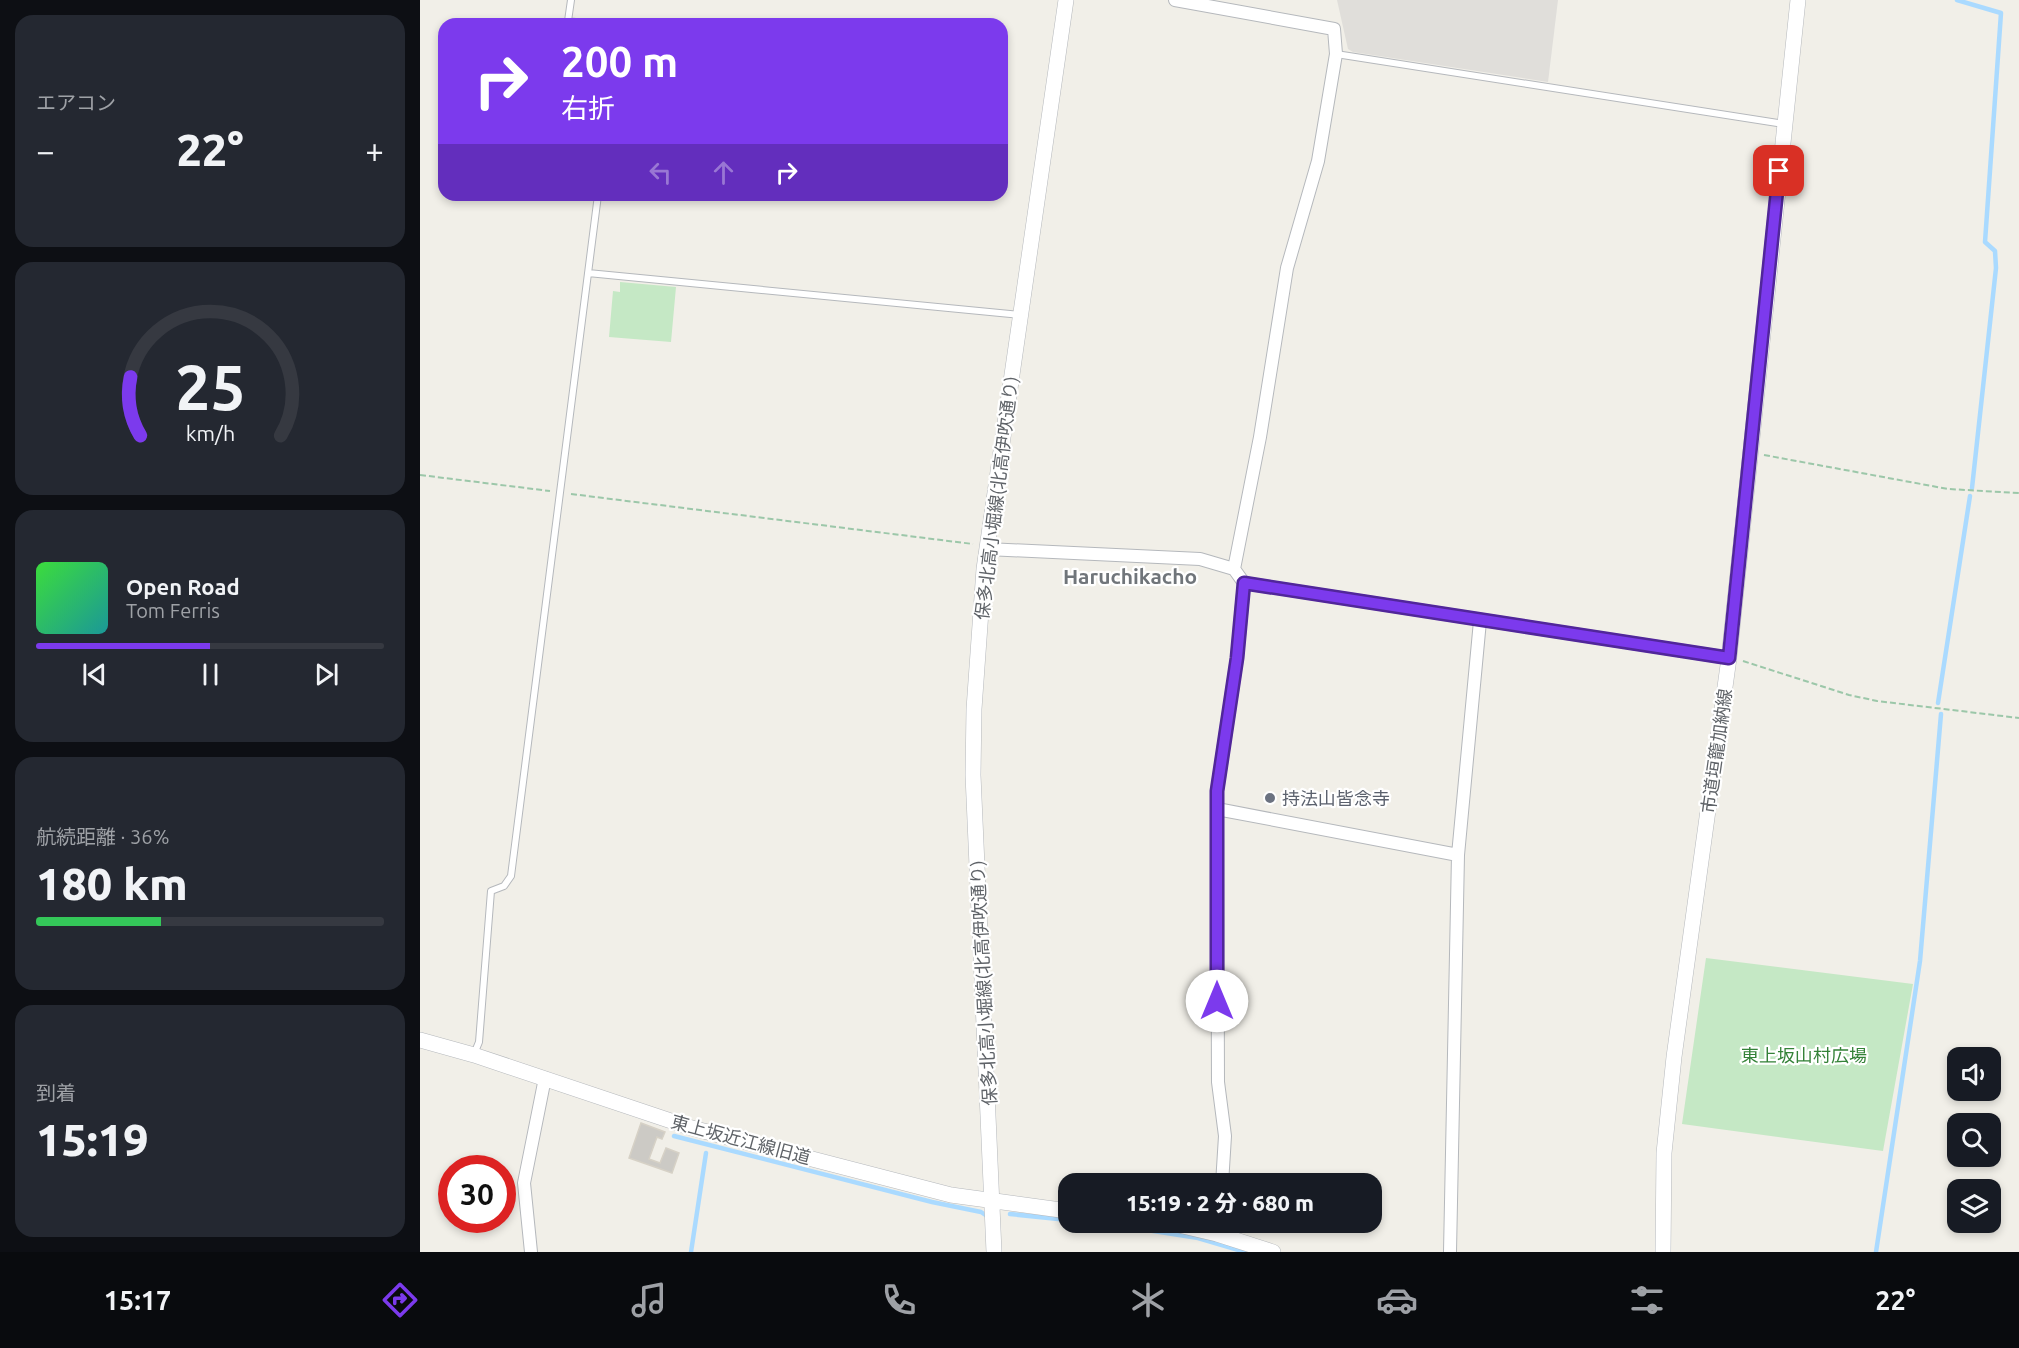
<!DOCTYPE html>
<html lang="ja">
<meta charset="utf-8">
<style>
:root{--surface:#171b24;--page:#242831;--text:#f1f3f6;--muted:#9ea1a6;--line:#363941;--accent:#7c3aed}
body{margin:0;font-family:Ubuntu,"Noto Sans JP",sans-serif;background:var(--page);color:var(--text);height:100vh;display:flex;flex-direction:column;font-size:22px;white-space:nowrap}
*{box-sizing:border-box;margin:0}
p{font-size:20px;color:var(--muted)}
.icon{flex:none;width:33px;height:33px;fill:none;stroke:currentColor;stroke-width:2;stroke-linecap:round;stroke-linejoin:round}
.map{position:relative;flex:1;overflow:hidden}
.side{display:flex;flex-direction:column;gap:15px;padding:15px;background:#0d0f14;width:420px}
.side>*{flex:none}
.top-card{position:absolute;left:18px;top:18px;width:570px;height:183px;border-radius:18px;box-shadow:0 3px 9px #0003;background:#7c3aed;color:#fff;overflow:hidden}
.fabs{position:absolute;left:1527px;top:1047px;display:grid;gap:12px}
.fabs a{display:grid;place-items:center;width:54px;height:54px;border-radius:12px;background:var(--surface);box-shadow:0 3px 9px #0003;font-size:30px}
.speed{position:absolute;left:18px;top:1155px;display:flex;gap:12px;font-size:30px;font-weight:700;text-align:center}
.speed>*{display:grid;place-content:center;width:78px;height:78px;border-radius:50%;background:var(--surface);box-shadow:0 3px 9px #0003;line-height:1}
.speed .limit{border:9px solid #d22;background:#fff;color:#111}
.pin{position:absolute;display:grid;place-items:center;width:51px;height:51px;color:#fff;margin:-26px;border-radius:12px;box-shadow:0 3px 9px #0006}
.me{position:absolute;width:66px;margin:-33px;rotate:0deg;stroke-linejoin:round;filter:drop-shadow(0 0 4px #0008)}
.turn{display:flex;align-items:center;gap:21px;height:126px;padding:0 24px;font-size:27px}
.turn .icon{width:78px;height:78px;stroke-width:2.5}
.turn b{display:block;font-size:42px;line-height:51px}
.lanes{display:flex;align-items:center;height:57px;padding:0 24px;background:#0003;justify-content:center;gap:30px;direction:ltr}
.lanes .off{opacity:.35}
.big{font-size:45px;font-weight:800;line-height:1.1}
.side .widget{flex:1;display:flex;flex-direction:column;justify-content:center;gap:9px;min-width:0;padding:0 21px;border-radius:18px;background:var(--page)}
.side .dial{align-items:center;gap:0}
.dial svg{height:156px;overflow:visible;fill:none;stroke:var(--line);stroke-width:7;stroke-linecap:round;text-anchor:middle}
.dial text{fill:var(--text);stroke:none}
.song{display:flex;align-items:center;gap:18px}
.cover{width:72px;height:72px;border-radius:9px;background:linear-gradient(135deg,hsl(120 70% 55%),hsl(180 70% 35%))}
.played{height:6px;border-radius:3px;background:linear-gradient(90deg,var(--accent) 50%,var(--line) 50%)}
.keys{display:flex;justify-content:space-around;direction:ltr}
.heat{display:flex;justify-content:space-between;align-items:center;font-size:33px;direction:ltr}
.charge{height:9px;border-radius:4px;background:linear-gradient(90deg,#34c759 36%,var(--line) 0)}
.trip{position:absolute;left:638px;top:1173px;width:324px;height:60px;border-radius:18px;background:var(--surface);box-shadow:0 3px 9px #0003;font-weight:800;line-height:60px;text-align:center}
.menu{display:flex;height:96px;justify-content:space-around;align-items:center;background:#090b0e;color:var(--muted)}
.menu .icon{width:42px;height:42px}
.menu .selected{color:var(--accent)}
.menu b{font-size:27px;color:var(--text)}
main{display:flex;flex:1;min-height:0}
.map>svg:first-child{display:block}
.industrial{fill:#e0deda}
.green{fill:#c5e8c5}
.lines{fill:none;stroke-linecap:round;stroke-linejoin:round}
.stream{stroke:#aadaff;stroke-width:4.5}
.building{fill:#cccac5;stroke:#d6d1c6;stroke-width:1.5}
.service-casing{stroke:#b5b8bc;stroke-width:8}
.minor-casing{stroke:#b5b8bc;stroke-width:14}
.tertiary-casing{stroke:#b5b8bc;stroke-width:16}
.path{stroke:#9cc7a9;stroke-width:2;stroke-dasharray:6 3;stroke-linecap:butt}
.service{stroke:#fff;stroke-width:6}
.minor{stroke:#fff;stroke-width:12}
.tertiary{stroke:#fff;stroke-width:15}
.route-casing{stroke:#51269a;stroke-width:15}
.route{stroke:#7c3aed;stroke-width:10}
.worship-dot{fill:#6b7280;stroke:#fff;stroke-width:2}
.labels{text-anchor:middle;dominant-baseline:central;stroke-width:4.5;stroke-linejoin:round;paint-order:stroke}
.street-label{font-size:18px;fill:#5f6368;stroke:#fff}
.worship-label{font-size:18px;fill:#5b616d;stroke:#fff;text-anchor:start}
.park-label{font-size:18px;fill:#348238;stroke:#fff}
.quarter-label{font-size:21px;font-weight:bold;fill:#70757a;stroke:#fff}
</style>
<main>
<section class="side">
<div class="widget"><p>エアコン</p>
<div class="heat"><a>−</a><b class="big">22°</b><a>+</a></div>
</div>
<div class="widget dial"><svg viewBox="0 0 100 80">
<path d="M14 69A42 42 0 1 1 86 69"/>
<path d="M14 69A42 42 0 0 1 9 39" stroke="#7c3aed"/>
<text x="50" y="56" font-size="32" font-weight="700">25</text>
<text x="50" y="72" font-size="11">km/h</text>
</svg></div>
<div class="widget">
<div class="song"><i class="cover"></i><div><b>Open Road</b><p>Tom Ferris</p></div></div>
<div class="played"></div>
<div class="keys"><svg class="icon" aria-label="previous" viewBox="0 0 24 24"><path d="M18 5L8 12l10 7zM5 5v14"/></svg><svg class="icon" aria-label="pause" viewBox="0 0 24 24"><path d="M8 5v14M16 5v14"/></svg><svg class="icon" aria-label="next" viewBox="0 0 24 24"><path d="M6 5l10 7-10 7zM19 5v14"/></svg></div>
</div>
<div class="widget"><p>航続距離 · 36%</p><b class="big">180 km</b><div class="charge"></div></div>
<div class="widget"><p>到着</p><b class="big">15:19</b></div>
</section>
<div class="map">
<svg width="1599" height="1252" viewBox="0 0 1599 1252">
<rect width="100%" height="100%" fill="#f1efe8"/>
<path class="industrial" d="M917,0H1138L1128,82L933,52L928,49Z"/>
<path class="green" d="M200,282L256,287L251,342L189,337L193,291L200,292Z
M1286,958L1493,984L1463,1151L1262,1124Z"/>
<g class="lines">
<path class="stream" d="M1537,0L1581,13L1565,242L1575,251L1576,268L1552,488
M1518,703L1550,496
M254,1136L512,1202L561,1212L567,1216
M590,1214L648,1220
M676,1222L778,1238L825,1252
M271,1252L286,1153
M1456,1252L1500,961L1521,714"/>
</g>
<path class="building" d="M221,1123L245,1132L242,1139L237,1137L229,1159L240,1163L246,1148L259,1153L252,1173L209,1158Z"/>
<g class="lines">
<defs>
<path id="service" d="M151,0L148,21L170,24
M916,54L1364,124
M168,273L600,315
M54,1054L59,1042L71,891L84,886L91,876L178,195"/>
<path id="minor" d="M755,0L914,29L916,54L898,161L867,268L840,437L814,569L824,583
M567,549L780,559L814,569
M797,809L1038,855
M802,1184L805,1136L798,1082L797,791L817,658L824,583L1309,658
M111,1252L104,1183L125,1078
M1030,1252L1038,855L1060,621"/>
<path id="tertiary" d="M0,1040L54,1055L272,1128L531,1195L648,1211
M746,1222L797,1234L853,1252
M574,1252L553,775L554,709L564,569L646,0
M1243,1252L1244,1153L1254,1057L1309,658L1378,0"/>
</defs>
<use href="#service" class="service-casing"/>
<use href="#minor" class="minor-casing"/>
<use href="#tertiary" class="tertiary-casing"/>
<path class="path" d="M1344,455L1528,489L1599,493
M0,475L130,491
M151,494L553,544
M1323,661L1429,695L1457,701L1599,718"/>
<use href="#service" class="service"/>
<use href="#minor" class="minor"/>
<use href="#tertiary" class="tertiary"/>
</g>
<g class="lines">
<defs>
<path id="route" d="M797,1001V791L817,658L824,583L1309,658L1359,171"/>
</defs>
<use href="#route" class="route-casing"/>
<use href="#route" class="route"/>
</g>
<circle class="worship-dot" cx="850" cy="798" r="6"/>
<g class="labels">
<g class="street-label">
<text transform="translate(576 498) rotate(-83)">保多北高小堀線(北高伊吹通り)</text>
<text transform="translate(1296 751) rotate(-82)">市道垣籠加納線</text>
<text transform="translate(563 983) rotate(-93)">保多北高小堀線(北高伊吹通り)</text>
<text transform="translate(321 1139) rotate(15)">東上坂近江線旧道</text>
</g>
<g class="worship-label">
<text x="862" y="798">持法山皆念寺</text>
</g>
<g class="park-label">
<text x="1384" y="1055">東上坂山村広場</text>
</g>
<g class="quarter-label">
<text x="710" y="576">Haruchikacho</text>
</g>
</g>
</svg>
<div class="fabs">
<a><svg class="icon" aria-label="sound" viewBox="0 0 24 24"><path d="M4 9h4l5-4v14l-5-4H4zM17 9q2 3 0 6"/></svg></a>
<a><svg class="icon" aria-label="search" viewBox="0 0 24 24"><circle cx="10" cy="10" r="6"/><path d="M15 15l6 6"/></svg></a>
<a><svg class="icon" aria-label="layers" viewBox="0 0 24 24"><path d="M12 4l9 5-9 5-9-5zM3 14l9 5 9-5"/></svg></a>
</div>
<div class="speed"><div class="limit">30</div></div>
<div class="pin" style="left:1359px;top:171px;background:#d93025"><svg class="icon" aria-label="arrive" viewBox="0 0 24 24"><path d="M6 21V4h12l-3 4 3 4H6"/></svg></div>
<svg class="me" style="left:797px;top:1001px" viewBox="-20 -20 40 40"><circle r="19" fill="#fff"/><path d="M0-13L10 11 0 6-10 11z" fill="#7c3aed"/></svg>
<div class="trip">15:19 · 2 分 · 680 m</div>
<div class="top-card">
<div class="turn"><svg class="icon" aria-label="right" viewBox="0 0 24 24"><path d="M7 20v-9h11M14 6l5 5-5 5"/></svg><div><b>200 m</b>右折</div></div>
<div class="lanes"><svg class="icon off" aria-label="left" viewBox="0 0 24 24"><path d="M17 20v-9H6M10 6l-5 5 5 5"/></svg><svg class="icon off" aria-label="ahead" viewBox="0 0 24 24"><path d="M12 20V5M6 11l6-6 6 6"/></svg><svg class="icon" aria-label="right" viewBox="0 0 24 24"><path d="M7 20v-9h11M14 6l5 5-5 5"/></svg></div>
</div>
</div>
</main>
<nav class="menu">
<b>15:17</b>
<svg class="icon selected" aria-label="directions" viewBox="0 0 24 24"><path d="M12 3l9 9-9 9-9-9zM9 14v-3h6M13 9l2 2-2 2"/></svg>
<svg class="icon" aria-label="music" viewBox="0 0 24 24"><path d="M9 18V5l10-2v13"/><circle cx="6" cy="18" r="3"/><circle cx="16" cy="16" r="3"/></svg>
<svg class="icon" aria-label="phone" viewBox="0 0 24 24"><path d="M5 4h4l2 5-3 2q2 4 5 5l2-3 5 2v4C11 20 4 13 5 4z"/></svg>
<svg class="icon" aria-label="climate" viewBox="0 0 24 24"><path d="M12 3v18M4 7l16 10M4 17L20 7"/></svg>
<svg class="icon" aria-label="car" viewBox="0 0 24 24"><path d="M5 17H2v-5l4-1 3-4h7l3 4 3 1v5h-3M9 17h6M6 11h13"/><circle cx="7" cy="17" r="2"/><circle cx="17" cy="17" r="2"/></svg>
<svg class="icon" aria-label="filters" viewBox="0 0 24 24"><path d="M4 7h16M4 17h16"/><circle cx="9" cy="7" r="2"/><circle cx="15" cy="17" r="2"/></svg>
<b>22°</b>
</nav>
